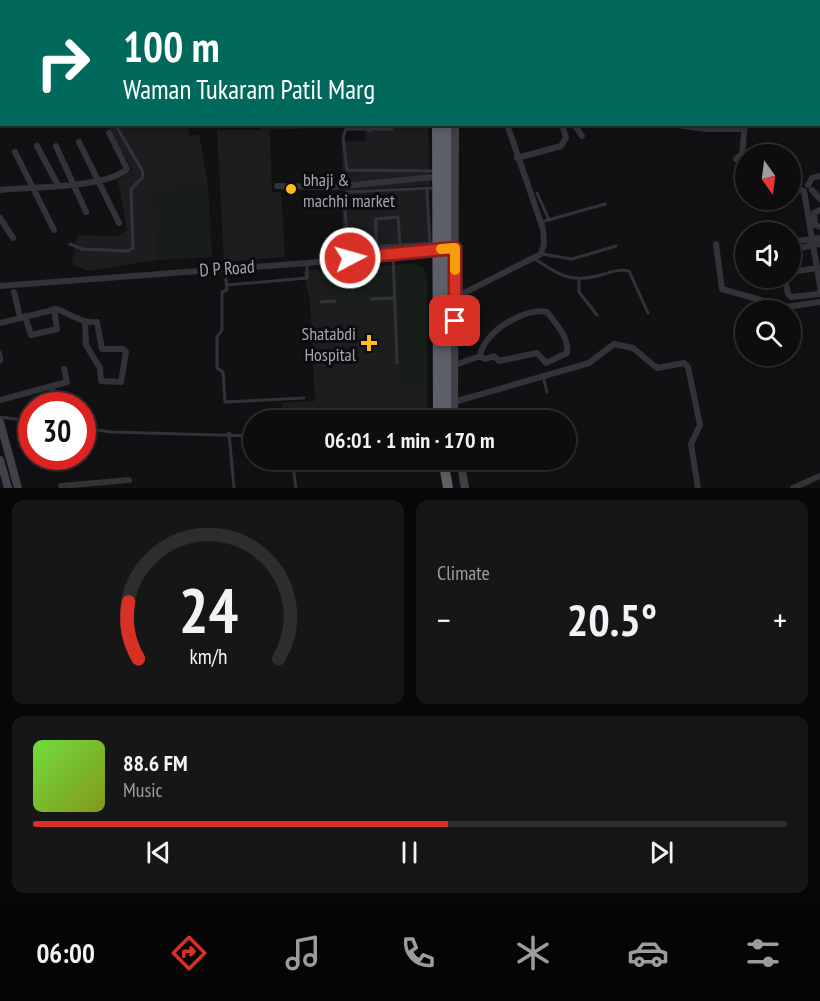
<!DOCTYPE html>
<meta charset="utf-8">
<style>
:root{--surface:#0d0d0e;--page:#161617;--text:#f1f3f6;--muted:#9a9c9e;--line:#2d2d2e;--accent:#d93025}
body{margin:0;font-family:"PT Sans Narrow",sans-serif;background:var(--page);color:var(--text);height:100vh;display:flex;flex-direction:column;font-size:22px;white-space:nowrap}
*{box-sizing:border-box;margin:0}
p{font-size:20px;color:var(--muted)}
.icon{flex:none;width:33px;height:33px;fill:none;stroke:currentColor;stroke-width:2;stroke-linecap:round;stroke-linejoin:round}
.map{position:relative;height:488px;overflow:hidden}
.drawer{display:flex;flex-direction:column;gap:12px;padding:12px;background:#070708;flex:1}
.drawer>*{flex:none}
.banner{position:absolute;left:0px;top:0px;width:820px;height:126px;box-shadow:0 3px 9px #0003,0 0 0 2px var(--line);background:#00695c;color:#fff;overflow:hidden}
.needle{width:39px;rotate:166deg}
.tools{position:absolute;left:735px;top:144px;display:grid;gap:12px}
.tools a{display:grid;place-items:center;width:66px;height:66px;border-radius:50%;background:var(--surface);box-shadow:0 3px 9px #0003,0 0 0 2px var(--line);font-size:30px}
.speed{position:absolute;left:18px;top:392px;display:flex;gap:12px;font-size:30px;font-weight:700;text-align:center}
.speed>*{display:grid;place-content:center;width:78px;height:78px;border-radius:50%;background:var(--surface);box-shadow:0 3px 9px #0003,0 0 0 2px var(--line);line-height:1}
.speed .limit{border:9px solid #d22;background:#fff;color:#111}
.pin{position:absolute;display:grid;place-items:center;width:51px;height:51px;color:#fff;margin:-26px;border-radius:12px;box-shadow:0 3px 9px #0006}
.me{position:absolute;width:66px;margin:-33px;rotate:84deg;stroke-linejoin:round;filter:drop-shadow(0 0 4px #0008)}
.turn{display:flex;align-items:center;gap:21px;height:126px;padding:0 24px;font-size:27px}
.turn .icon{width:78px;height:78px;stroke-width:2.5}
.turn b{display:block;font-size:42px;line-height:51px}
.big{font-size:45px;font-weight:800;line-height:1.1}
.drawer .widget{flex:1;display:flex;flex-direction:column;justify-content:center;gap:9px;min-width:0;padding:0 21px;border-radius:12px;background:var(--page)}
.drawer .dial{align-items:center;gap:0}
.dial svg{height:156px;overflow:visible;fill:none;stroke:var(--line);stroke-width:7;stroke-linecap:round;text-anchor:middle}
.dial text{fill:var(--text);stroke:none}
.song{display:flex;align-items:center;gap:18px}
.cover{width:72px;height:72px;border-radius:9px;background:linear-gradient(135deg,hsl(100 70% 55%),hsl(70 70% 35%))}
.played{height:6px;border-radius:3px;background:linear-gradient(90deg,var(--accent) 55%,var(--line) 55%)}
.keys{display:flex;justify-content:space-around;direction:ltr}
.heat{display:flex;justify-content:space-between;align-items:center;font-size:33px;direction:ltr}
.drawer .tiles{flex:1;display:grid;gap:12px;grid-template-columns:1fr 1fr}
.widget:last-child{grid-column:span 2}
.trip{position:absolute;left:243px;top:410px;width:333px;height:60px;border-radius:30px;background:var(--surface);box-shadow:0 3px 9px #0003,0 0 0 2px var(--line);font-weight:800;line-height:60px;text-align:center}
.tab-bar{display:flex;height:96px;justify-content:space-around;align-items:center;background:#050506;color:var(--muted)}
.tab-bar .icon{width:42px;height:42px}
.tab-bar .active{color:var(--accent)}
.tab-bar b{font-size:27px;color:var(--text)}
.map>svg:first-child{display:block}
.built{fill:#1d1d20}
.green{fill:#171e19}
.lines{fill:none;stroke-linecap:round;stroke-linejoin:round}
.service{stroke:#323338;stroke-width:3}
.minor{stroke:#323338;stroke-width:6}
.secondary{stroke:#404148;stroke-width:8}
.trunk{stroke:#565860;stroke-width:10}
.motorway{stroke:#5e6069;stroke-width:10}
.rail{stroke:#45464d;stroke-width:2;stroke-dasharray:8 6;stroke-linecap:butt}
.motorway-bridge{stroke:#5e6069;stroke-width:10}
.route-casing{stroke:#8d1f18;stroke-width:15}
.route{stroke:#d93025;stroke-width:10}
.slow{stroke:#f59e0b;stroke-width:10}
.poi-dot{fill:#febe1e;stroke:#0c0c0e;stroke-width:2}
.labels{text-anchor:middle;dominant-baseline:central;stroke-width:6;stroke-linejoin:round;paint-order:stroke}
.poi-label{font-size:18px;fill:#a1a6b5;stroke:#0c0c0e;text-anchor:start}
.street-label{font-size:18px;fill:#a1a6b5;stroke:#0c0c0e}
</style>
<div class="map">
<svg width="820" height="488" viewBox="0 0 820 488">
<rect width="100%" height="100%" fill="#111113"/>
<path class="built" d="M0,0H194V1L2,2L0,123Z
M107,125H187L190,136L199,134L208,185L154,188L157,260L88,271L72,264L77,235L117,236L127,230L118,181L132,170Z
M261,125H316V128L270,130L272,192H281L285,257L224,262L217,130H261Z
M365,125H428L430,185L342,191V142L365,141Z
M428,190L430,248L344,253L341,193Z
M414,264L423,267L427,277V420H284L282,403L315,401L310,300L303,271Z"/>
<path class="green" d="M208,185L212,257L157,260L154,188Z
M414,264L423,267L427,277L426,386L404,388L399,382L393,295H327L319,270Z"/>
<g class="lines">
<path class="service" d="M153,0V2
M0,9H2
M0,98H2
M392,129H346L343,137L347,170L434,171
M427,189L430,244
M537,193L549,220
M541,222L605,204
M434,243L348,248L344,195L347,192L434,188
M70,244L82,249L128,251L133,248L131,189L142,178L143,172L115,124
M376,246V219L398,217L400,245
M393,254L397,363
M542,254L572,259L616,246
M535,259C560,276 571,283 601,275C610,272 619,269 629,271L648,313
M225,270L227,290L222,292V330L217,337V368L223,372L225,402L304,398
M579,280V292L597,315
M227,285L307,278V265
M371,299L393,298
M321,302L335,301
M0,352L2,360L0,362
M543,376L547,392
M0,417L32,421
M82,428L111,432L254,436
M229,433L234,488
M292,459L296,488"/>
<path class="minor" d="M205,0L206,2
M369,124V129
M574,124L582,136
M669,124L706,129
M703,124L707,129H743
M79,142L119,223
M37,146L58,185
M56,146L86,212
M15,152L54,230
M517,158L561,146L566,138L562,124
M736,159L742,154L745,124
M808,185L812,178L820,176
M277,186L333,187L434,177
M790,187L804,191L812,239L790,242
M0,190C30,187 107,188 127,169L109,133
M812,190L820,199
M820,210L814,213L815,225L820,227
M0,218L13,238
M820,238L812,239L820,286
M716,244L722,289L786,307L820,302
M790,250L820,244
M790,272L818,268
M785,278L788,294L791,297L819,294L820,290
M0,286L307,263L439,249
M14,292L20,317
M454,298L541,254L544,244L543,229L507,124
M25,316L31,335L57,329L54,309
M0,323L57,309C70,314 83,324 97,322L102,349H123L126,352L121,382L101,381L100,368L86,345L85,322
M455,365L480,356C483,332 525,307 547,312C556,324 569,337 567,353L546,363L537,353L499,361L494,356L485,359L480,356
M52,387L57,403
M0,400L67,382L64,369
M454,402L589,363L614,344L633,348L657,368L684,363L688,367L700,425L691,444L698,488
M61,486L129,480
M793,488L820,476"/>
<path class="secondary" d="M453,2V0
M454,420L455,124
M0,422L18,488
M460,459L465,488
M0,460L8,488"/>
<path class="trunk" d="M641,0L644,2
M677,0L680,2
M819,85H820
M819,106L820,107"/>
<path class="motorway" d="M437,2V0
M447,2V0
M443,459L448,488"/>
<path class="rail" d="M654,0L656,2"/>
<path class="motorway-bridge" d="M437,124L438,420
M446,420V124"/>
</g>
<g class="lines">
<defs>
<path id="route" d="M350,258L455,248V321"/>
</defs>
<use href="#route" class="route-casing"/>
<use href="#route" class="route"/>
<path class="slow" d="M441,249L455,248V270"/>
</g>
<g class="poi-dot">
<circle cx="291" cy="189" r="6"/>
<path d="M366 334h6v6h6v6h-6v6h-6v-6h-6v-6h6z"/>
</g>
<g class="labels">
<g class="poi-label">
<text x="303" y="179">bhaji &amp;<tspan x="303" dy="21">machhi market</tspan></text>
<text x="356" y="333" text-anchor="end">Shatabdi<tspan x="356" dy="21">Hospital</tspan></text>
</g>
<g class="street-label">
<text transform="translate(227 268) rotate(-4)">D P Road</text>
</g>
</g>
</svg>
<div class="tools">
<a><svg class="needle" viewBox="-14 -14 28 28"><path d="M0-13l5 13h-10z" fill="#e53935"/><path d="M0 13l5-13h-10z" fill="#9a9c9e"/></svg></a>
<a><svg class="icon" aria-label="sound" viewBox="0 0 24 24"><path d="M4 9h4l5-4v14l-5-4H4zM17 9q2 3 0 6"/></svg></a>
<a><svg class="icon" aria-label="search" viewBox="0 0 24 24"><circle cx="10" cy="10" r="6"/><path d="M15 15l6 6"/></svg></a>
</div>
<div class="speed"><div class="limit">30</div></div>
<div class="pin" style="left:455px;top:321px;background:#d93025"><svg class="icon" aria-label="arrive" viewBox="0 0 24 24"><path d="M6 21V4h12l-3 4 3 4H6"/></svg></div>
<svg class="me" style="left:350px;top:258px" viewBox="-20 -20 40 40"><circle r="17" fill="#d93025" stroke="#fff" stroke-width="3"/><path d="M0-11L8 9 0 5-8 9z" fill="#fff"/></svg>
<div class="trip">06:01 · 1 min · 170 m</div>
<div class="banner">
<div class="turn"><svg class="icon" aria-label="right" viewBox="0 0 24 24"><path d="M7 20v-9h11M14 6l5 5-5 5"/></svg><div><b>100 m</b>Waman Tukaram Patil Marg</div></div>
</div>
</div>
<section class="drawer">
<div class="tiles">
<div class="widget dial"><svg viewBox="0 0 100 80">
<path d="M14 69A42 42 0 1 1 86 69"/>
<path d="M14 69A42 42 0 0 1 9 40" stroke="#d93025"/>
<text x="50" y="56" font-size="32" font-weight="700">24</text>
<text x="50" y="72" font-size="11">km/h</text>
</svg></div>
<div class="widget"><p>Climate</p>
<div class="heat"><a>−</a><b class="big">20.5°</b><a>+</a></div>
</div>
<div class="widget">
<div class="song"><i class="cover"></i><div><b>88.6 FM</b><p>Music</p></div></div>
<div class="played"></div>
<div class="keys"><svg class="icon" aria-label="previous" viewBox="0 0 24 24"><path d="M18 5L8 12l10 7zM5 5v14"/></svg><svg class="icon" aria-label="pause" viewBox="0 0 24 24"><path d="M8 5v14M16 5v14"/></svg><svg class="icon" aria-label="next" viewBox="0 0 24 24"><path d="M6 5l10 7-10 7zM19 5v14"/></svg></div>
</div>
</div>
</section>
<nav class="tab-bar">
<b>06:00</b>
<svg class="icon active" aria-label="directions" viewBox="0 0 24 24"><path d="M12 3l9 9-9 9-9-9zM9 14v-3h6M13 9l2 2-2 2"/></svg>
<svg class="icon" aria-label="music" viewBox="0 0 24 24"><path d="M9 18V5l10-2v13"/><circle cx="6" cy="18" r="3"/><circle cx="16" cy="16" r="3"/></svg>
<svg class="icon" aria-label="phone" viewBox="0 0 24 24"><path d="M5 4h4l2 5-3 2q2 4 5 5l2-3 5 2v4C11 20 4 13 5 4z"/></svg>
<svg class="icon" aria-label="climate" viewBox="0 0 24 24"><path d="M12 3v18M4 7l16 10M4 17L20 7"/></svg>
<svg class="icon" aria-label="car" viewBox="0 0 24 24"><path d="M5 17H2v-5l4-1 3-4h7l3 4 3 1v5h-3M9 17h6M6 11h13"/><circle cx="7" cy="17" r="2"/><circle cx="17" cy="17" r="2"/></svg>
<svg class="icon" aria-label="filters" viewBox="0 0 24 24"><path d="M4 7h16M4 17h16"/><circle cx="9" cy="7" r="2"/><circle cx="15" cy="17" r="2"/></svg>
</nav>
